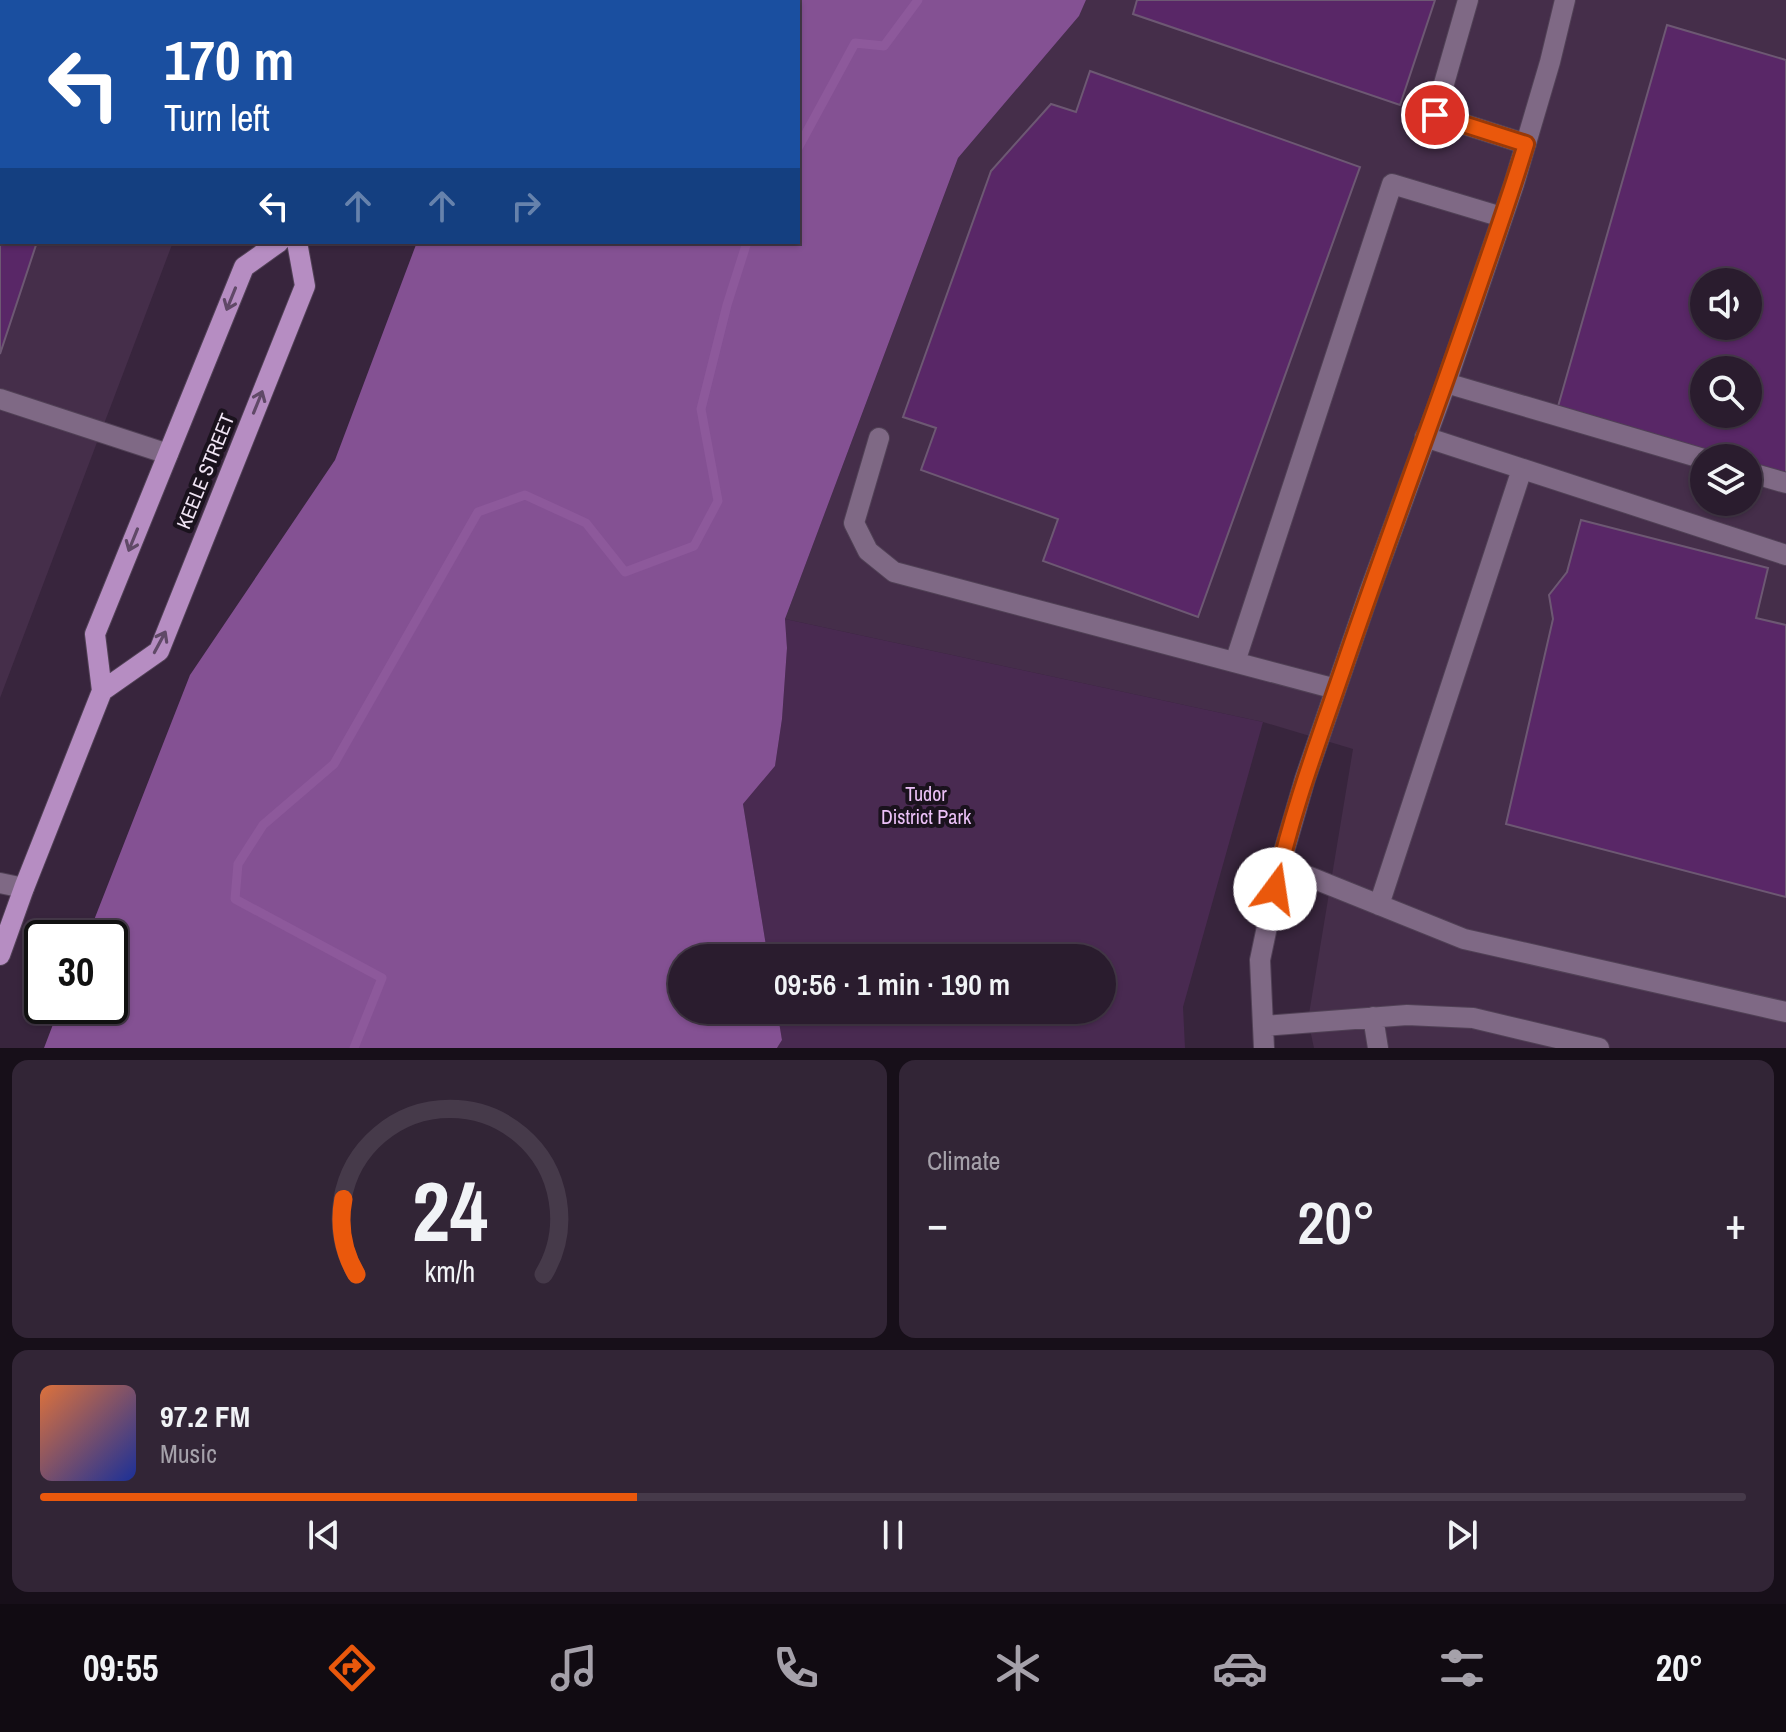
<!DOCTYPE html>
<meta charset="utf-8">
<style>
:root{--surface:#2a1c2e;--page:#322536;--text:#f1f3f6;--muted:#a5a1aa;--line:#463a4a;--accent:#ea580c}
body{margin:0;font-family:"Archivo Narrow",sans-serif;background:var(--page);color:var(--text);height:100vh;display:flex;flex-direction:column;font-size:30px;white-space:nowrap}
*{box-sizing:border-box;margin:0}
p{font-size:26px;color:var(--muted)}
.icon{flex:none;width:44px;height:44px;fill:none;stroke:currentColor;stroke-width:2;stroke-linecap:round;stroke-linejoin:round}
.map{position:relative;height:1048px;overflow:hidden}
.details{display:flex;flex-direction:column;gap:12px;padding:12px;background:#170f19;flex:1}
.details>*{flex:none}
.banner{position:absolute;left:0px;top:0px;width:800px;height:244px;box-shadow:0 2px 6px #0004,0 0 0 2px var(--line);background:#1a4fa0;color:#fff;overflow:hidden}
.controls{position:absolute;left:1690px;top:268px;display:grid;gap:16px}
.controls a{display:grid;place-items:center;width:72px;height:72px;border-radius:50%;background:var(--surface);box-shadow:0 2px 6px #0004,0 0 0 2px var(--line);font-size:40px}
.speed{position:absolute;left:24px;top:920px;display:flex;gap:16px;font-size:40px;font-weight:700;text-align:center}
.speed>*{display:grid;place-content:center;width:104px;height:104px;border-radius:50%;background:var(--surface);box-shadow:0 2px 6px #0004,0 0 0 2px var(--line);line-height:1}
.speed .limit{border:4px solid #111;border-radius:12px;background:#fff;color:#111}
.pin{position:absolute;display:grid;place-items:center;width:68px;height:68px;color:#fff;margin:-34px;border:4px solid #fff;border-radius:50%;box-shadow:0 2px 8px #0007}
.me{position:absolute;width:88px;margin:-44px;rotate:14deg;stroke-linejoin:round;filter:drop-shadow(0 0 6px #0008)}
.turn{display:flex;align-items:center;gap:28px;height:168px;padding:0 32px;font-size:36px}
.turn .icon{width:104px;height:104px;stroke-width:2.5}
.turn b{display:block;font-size:56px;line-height:68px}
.lanes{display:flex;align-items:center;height:76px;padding:0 32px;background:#0003;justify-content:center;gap:40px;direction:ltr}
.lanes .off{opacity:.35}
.big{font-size:60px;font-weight:600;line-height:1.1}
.details .widget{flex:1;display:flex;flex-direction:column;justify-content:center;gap:12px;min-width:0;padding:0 28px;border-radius:16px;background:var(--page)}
.details .dial{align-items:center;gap:0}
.dial svg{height:208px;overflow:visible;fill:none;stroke:var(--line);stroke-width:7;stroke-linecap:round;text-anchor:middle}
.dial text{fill:var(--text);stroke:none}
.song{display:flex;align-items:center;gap:24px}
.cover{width:96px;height:96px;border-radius:12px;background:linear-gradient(135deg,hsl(20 70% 55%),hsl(230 70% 35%))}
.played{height:8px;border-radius:4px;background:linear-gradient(90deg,var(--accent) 35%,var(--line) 35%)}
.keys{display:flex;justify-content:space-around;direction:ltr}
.heat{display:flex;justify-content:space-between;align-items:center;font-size:44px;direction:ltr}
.details .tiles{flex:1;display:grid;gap:12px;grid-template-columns:1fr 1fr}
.widget:last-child{grid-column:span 2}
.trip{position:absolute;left:668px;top:944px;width:448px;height:80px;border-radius:40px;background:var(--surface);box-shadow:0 2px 6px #0004,0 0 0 2px var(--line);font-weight:600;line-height:80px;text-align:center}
.tabs{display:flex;height:128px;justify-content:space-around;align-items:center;background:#110b12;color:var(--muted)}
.tabs .icon{width:56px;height:56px}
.tabs .active{color:var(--accent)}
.tabs b{font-size:36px;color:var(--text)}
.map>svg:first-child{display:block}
.built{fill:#452e4a;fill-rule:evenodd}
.green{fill:#492a51}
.forest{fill:#845193}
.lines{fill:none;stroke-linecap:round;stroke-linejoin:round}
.stream{stroke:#8d599b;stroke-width:9}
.building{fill:#592767;stroke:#6d5873;stroke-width:2;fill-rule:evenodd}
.minor-casing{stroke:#514156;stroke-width:22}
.major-casing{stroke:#514156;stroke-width:22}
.minor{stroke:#7f6985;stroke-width:20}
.major{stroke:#b68dc2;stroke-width:20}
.oneway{stroke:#604967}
.route-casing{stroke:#983908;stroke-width:20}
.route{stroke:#ea580c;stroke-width:14}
.labels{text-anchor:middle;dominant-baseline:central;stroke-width:8;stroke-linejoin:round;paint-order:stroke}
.street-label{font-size:20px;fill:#f1e5f5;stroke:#1a121d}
.park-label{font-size:20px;fill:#ecc1f8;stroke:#1a121d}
</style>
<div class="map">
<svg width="1786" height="1048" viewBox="0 0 1786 1048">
<rect width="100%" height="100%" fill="#38253d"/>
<path class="built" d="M0,0H265L264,2H2V242H173L0,698Z
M1086,0H1786V1048H1314L1308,1020L1353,749L1263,722L785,619L958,158L1079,16ZM1704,282H1748V326H1704ZM1704,370H1748V414H1704ZM1704,458H1748V502H1704Z"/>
<path class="green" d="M785,619L1263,722L1183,1007L1185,1048H777L782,1040L777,1010H1102V958H768L743,804L775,766L782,719L787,648Z"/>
<path class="forest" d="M507,0H1086L1079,16L958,158L785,619L787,648L782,719L775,766L743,804L768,958H682V1010H777L782,1040L777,1048H44L60,1006H110V938H87L190,675L335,460L417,242H798V2H506Z"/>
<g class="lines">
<path class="stream" d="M798,148L855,43L884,46L918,0
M354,1048L382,978L235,899L238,864L263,825L334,764L478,512L525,495L586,523L625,572L694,546L718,501L701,409L727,305L747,242"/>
</g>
<path class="building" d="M1137,0H1435L1400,105L1133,14Z
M1667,25L1786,60V476L1748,465V458H1723L1557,410ZM1704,282H1748V326H1704ZM1704,370H1748V414H1704Z
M0,52H2V242H37L0,354Z
M1090,71L1360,167L1198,617L1043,561L1058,519L921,470L936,428L903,417L991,171L1051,104L1076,112Z
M1581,520L1768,568L1756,618L1786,625V897L1506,824L1553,619L1549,595L1567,572Z"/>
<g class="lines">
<defs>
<path id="minor" d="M1468,0L1435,115L1526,144
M1446,383L1704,459
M0,399L168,454
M1425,437L1786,555
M879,438L854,523L868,551L894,572L1336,689
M1748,472L1786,483
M1235,662L1392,184L1502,217
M1280,865L1464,939L1786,1012
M0,883L24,888
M1379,905L1522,469
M1373,1017L1378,1048
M1263,1026L1407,1015L1473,1018L1599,1048
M1264,1048L1260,960L1280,865L1305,779L1369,593L1446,383L1514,184L1550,62L1565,0"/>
<path id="major" d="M387,2L388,0
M102,691L159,651L305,286L297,242
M0,955L24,888L102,691L95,634L244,267L279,242"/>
</defs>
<use href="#minor" class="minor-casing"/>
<use href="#major" class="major-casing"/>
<use href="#minor" class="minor"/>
<use href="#major" class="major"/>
</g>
<defs><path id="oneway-shaft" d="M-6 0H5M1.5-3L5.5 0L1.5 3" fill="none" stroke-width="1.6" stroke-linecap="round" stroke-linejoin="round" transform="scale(2)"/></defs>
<g class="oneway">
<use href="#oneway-shaft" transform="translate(231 299) rotate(112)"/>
<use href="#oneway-shaft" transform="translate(258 402) rotate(-68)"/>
<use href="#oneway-shaft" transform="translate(133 540) rotate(112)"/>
<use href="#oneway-shaft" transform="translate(160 642) rotate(-62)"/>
</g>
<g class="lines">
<defs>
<path id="route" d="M1275,889C1291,814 1318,742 1343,669C1387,540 1436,411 1480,282C1496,236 1512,190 1526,144L1435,115"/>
</defs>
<use href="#route" class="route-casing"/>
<use href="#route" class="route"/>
</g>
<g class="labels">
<g class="street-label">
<text transform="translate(205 471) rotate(-68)">KEELE STREET</text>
</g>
<g class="park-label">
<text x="926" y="793">Tudor<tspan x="926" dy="23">District Park</tspan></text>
</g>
</g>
</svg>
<div class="controls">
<a><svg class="icon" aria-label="sound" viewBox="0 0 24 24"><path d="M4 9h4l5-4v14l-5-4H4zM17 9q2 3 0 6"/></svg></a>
<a><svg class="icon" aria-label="search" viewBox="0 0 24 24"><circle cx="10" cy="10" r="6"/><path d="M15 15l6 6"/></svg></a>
<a><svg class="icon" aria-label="layers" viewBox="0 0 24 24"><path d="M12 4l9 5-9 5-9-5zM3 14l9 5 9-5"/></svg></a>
</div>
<div class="speed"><div class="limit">30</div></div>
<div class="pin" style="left:1435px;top:115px;background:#d93025"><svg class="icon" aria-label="arrive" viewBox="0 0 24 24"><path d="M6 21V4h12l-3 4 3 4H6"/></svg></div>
<svg class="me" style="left:1275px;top:889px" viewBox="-20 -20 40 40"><circle r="19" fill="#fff"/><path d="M0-13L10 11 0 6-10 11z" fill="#ea580c"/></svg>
<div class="trip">09:56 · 1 min · 190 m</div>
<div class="banner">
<div class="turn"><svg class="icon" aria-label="left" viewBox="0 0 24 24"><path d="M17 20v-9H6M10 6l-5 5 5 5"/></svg><div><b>170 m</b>Turn left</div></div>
<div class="lanes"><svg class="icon" aria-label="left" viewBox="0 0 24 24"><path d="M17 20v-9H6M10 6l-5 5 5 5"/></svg><svg class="icon off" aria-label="ahead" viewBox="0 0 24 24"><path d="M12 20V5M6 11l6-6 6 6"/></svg><svg class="icon off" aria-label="ahead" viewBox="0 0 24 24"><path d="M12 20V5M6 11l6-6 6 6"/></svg><svg class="icon off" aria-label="right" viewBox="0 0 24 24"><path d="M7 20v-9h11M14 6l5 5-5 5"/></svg></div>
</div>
</div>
<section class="details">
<div class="tiles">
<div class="widget dial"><svg viewBox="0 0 100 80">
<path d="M14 69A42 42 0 1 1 86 69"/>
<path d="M14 69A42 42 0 0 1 9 40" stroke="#ea580c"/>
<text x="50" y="56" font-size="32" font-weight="700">24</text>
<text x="50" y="72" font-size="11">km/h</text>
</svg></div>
<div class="widget"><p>Climate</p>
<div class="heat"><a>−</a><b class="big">20°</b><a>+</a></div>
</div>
<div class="widget">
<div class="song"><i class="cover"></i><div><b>97.2 FM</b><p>Music</p></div></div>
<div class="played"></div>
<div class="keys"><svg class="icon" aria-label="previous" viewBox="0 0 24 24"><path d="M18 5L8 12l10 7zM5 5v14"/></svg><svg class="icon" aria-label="pause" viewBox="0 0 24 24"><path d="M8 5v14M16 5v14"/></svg><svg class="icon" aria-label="next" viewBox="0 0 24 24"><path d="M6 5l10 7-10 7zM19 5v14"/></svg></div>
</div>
</div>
</section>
<nav class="tabs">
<b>09:55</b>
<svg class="icon active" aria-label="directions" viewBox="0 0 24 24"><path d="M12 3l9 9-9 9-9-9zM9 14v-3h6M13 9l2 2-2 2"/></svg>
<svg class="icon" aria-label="music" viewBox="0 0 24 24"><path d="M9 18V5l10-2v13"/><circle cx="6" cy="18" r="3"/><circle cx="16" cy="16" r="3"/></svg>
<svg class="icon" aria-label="phone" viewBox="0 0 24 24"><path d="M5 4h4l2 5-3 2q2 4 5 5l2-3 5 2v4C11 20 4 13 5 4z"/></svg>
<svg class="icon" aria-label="climate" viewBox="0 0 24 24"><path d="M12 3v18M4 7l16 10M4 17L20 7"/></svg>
<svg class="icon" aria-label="car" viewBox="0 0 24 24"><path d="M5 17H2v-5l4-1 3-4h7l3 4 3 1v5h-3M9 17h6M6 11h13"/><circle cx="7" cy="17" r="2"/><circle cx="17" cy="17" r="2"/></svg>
<svg class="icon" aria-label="filters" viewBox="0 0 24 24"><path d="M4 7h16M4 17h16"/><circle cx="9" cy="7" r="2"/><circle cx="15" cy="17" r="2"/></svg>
<b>20°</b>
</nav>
